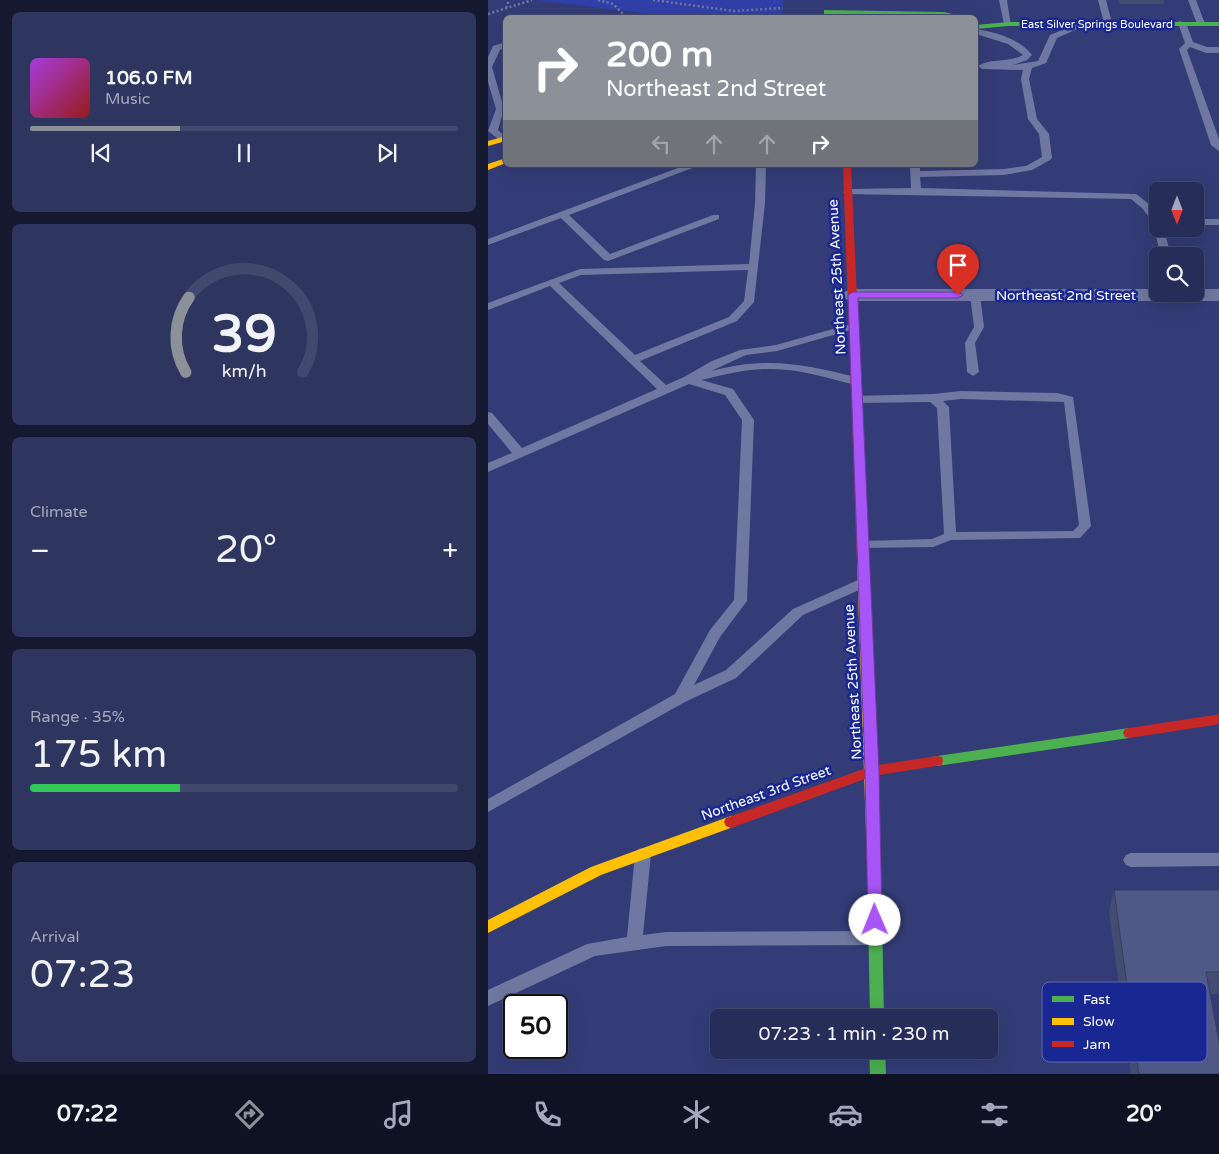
<!DOCTYPE html>
<meta charset="utf-8">
<style>
:root{--surface:#262d58;--page:#2e355e;--text:#f1f3f6;--muted:#a4a8ba;--line:#42496e;--accent:#8c9099}
body{margin:0;font-family:"Varela Round",sans-serif;background:var(--page);color:var(--text);height:100vh;display:flex;flex-direction:column;font-size:19px;white-space:nowrap}
*{box-sizing:border-box;margin:0}
p{font-size:16px;color:var(--muted)}
.icon{flex:none;width:28px;height:28px;fill:none;stroke:currentColor;stroke-width:2;stroke-linecap:round;stroke-linejoin:round}
.map{position:relative;flex:1;overflow:hidden}
.side{display:flex;flex-direction:column;gap:12px;padding:12px;background:#151930;width:488px}
.side>*{flex:none}
.hud{position:absolute;left:15px;top:15px;width:475px;height:152px;border-radius:8px;box-shadow:0 5px 20px #0002,0 0 0 1px var(--line);background:#8c9099;color:#fff;overflow:hidden}
.needle{width:32px;rotate:180deg}
.fabs{position:absolute;left:661px;top:182px;display:grid;gap:10px}
.fabs a{display:grid;place-items:center;width:55px;height:55px;border-radius:8px;background:var(--surface);box-shadow:0 5px 20px #0002,0 0 0 1px var(--line);font-size:25px}
.speed{position:absolute;left:15px;top:994px;display:flex;gap:10px;font-size:25px;font-weight:700;text-align:center}
.speed>*{display:grid;place-content:center;width:65px;height:65px;border-radius:50%;background:var(--surface);box-shadow:0 5px 20px #0002,0 0 0 1px var(--line);line-height:1}
.speed .limit{border:2px solid #111;border-radius:8px;background:#fff;color:#111}
.pin{position:absolute;display:grid;place-items:center;width:42px;height:42px;color:#fff;margin:-51px -21px;border-radius:50% 50% 50% 0;rotate:-45deg;box-shadow:0 0 5px #0007}
.pin .icon{rotate:45deg}
.me{position:absolute;width:55px;margin:-28px;rotate:359deg;stroke-linejoin:round;filter:drop-shadow(0 0 4px #0008)}
.turn{display:flex;align-items:center;gap:18px;height:105px;padding:0 20px;font-size:22px}
.turn .icon{width:65px;height:65px;stroke-width:2.5}
.turn b{display:block;font-size:35px;line-height:42px}
.lanes{display:flex;align-items:center;height:48px;padding:0 20px;background:#0003;justify-content:center;gap:25px;direction:ltr}
.lanes .off{opacity:.35}
.big{font-size:38px;font-weight:600;line-height:1.1}
.side .tile{flex:1;display:flex;flex-direction:column;justify-content:center;gap:8px;min-width:0;padding:0 18px;border-radius:8px;background:var(--page)}
.side .dial{align-items:center;gap:0}
.dial svg{height:130px;overflow:visible;fill:none;stroke:var(--line);stroke-width:7;stroke-linecap:round;text-anchor:middle}
.dial text{fill:var(--text);stroke:none}
.song{display:flex;align-items:center;gap:15px}
.cover{width:60px;height:60px;border-radius:8px;background:linear-gradient(135deg,hsl(280 70% 55%),hsl(0 70% 35%))}
.played{height:5px;border-radius:2px;background:linear-gradient(90deg,var(--accent) 35%,var(--line) 35%)}
.keys{display:flex;justify-content:space-around;direction:ltr}
.heat{display:flex;justify-content:space-between;align-items:center;font-size:28px;direction:ltr}
.charge{height:8px;border-radius:4px;background:linear-gradient(90deg,#34c759 35%,var(--line) 0)}
.trip{position:absolute;left:222px;top:1009px;width:288px;height:50px;border-radius:8px;background:var(--surface);box-shadow:0 5px 20px #0002,0 0 0 1px var(--line);font-weight:600;line-height:50px;text-align:center}
.tab-bar{display:flex;height:80px;justify-content:space-around;align-items:center;background:#0f1223;color:var(--muted)}
.tab-bar .icon{width:35px;height:35px}
.tab-bar .active{color:var(--accent)}
.tab-bar b{font-size:22px;color:var(--text)}
main{display:flex;flex:1;min-height:0}
.map>svg:first-child{display:block}
.green{fill:#3040a8}
.lines{fill:none;stroke-linecap:round;stroke-linejoin:round}
.path{stroke:#7078a1;stroke-width:2.5;stroke-dasharray:2 2.5;stroke-linecap:butt}
.lane{fill:#7078a1;fill-rule:evenodd}
.street{fill:#7078a1;fill-rule:evenodd}
.fast{fill:#4caf50;fill-rule:evenodd}
.slow{fill:#ffc107;fill-rule:evenodd}
.jam{fill:#c62828;fill-rule:evenodd}
.wall{fill:#454c72}
.building{fill:#505885;stroke:#383e5d}
.route{fill:#a855f7;stroke:#6d37a1}
.labels{text-anchor:middle;dominant-baseline:central;stroke-width:5;stroke-linejoin:round;paint-order:stroke}
.far-street-label{font-size:11px;fill:#fff;stroke:#182791}
.street-label{font-size:14px;fill:#fff;stroke:#182791}
.key{fill:#182791;stroke:#5d68b2;stroke-width:1}
.key-label{font-size:14px;fill:#fff}
</style>
<main>
<section class="side">
<div class="tile">
<div class="song"><i class="cover"></i><div><b>106.0 FM</b><p>Music</p></div></div>
<div class="played"></div>
<div class="keys"><svg class="icon" aria-label="previous" viewBox="0 0 24 24"><path d="M18 5L8 12l10 7zM5 5v14"/></svg><svg class="icon" aria-label="pause" viewBox="0 0 24 24"><path d="M8 5v14M16 5v14"/></svg><svg class="icon" aria-label="next" viewBox="0 0 24 24"><path d="M6 5l10 7-10 7zM19 5v14"/></svg></div>
</div>
<div class="tile dial"><svg viewBox="0 0 100 80">
<path d="M14 69A42 42 0 1 1 86 69"/>
<path d="M14 69A42 42 0 0 1 16 23" stroke="#8c9099"/>
<text x="50" y="56" font-size="32" font-weight="700">39</text>
<text x="50" y="72" font-size="11">km/h</text>
</svg></div>
<div class="tile"><p>Climate</p>
<div class="heat"><a>−</a><b class="big">20°</b><a>+</a></div>
</div>
<div class="tile"><p>Range · 35%</p><b class="big">175 km</b><div class="charge"></div></div>
<div class="tile"><p>Arrival</p><b class="big">07:23</b></div>
</section>
<div class="map">
<svg width="732" height="1074" viewBox="0 0 732 1074">
<rect width="100%" height="100%" fill="#333c76"/>
<path class="green" d="M47,0H295L294,17H185Z"/>
<g class="lines">
<path class="path" d="M110,0L125,4L136,15
M165,0L246,11L295,8
M18,8L21,0
M0,14L44,0"/>
<path class="lane" d="M511,0H519L523,26L516,24Z
M610,0H618L624,23L623,25L616,23Z
M700,0H708L717,24L716,26L709,24Z
M691,21L698,23L705,42L719,47H732V53H718L702,47L699,50L732,142V152L723,145L691,49L697,43L690,23Z
M593,22H596V26L569,38L558,63L544,68L541,79L549,119L561,134L564,158L562,160L544,170L516,175L432,177L433,188L648,194C663,205 670,210 670,229H676L683,256H673L666,229L669,227L654,208L643,199L357,194L355,192L360,189L423,188L422,165H432V171L516,169L538,166L554,157L551,134L540,119L533,79L535,70L494,69L490,66C502,58 521,63 535,55L520,44L488,34V29C507,32 532,39 544,55L539,60L525,65L550,61L562,35Z
M18,42V47L12,50L4,67L16,109L10,130L18,137L17,141L14,142L0,131L8,109L0,82V57L5,46Z
M198,165H212L81,215L122,254L225,215H231V219L120,261L116,260L73,218L0,245V239Z
M268,165H278L277,203L266,302L249,321L152,361L178,385L196,377L224,361L252,350L288,345L366,323L371,326L370,328L289,351L258,355L223,371C281,356 315,364 372,378L374,381L368,385C339,378 309,368 279,369C257,369 235,375 213,380L245,389L266,420L259,601L232,637L206,685L238,670L305,609L370,580H380L381,583L380,586L315,615L248,678L197,702L0,812V799L187,694L222,630L246,600L254,420L237,395L201,384L0,472V463L24,453L0,424V412L4,413L34,448L169,389L62,286L0,310V303L92,269L261,264L267,203ZM260,270L256,301L241,317L147,355L71,283L93,275Z
M708,219H732V225H708Z
M487,292L492,295L496,327L487,343L491,372L485,376L479,372L477,343L486,327L482,295Z
M473,391L569,393L585,397L603,526L592,538L463,540L445,547L370,548L368,545L370,542L374,541L444,539L456,534L449,408L442,402L369,403L365,402L363,399L365,396L445,394ZM473,399L576,402L591,525L585,531L468,532L461,407L455,401Z
M155,848L160,849L163,854L155,935L178,932L387,931L393,933L395,938L393,943L387,945L178,946L107,956L0,1006V990L99,944L139,937L147,854L150,849Z
M643,853H732V866L643,867L638,865L635,860L638,855Z"/>
<path class="street" d="M365,289H670V294H708V289H732V301H365L358,299L354,295L358,291Z"/>
<path class="fast" d="M336,10L456,12L482,18L339,14H336Z
M520,22H732V26H520L488,29V25Z
M641,728L645,729L647,733L645,737L641,738L449,766L444,765L443,761L444,757L449,756Z
M386,856L391,858L393,862L396,1018H382L379,862L381,858Z
M381,1050H397L398,1074H382Z"/>
<path class="slow" d="M18,136V141L0,146V141Z
M18,158V163L0,170V164Z
M375,559L381,563L393,862L391,866L386,868L381,866L379,862L369,563Z
M243,816L248,818L250,822L248,826L113,875L0,933V920L103,867Z"/>
<path class="jam" d="M355,165H363L381,563L375,567L369,563Z
M732,714V724L641,738L637,737L635,733L637,729L641,728Z
M449,756L454,757L455,761L454,765L385,776L243,828L238,826L236,822L238,818L384,766Z"/>
</g>
<path class="wall" d="M631,0H676L675,4H632Z
M626,890H732V994H722L732,1074H643L621,912Z"/>
<path class="building" d="M626,890H732V972H718L732,1047V1074H651Z"/>
<path class="route" d="M365,292H470L475,295L470,298H370L391,771L394,920L392,924L387,926L382,924L380,920L377,771L360,295Z"/>
<g class="labels">
<g class="far-street-label">
<text x="609" y="24">East Silver Springs Boulevard</text>
</g>
<g class="street-label">
<text transform="translate(349 277) rotate(-93)">Northeast 25th Avenue</text>
<text x="578" y="295">Northeast 2nd Street</text>
<text transform="translate(365 682) rotate(-93)">Northeast 25th Avenue</text>
<text transform="translate(278 793) rotate(-20)">Northeast 3rd Street</text>
</g>
</g>
<rect x="554" y="982" width="165" height="80" rx="8" class="key"/>
<rect x="564" y="996" width="22" height="6" fill="#4caf50"/>
<rect x="564" y="1018" width="22" height="7" fill="#ffc107"/>
<rect x="564" y="1041" width="22" height="6" fill="#c62828"/>
<g class="key-label">
<text x="595" y="1004">Fast</text>
<text x="595" y="1026">Slow</text>
<text x="595" y="1049">Jam</text>
</g>
</svg>
<div class="fabs">
<a><svg class="needle" viewBox="-14 -14 28 28"><path d="M0-13l5 13h-10z" fill="#e53935"/><path d="M0 13l5-13h-10z" fill="#a4a8ba"/></svg></a>
<a><svg class="icon" aria-label="search" viewBox="0 0 24 24"><circle cx="10" cy="10" r="6"/><path d="M15 15l6 6"/></svg></a>
</div>
<div class="speed"><div class="limit">50</div></div>
<div class="pin" style="left:470px;top:295px;background:#d93025"><svg class="icon" aria-label="arrive" viewBox="0 0 24 24"><path d="M6 21V4h12l-3 4 3 4H6"/></svg></div>
<svg class="me" style="left:387px;top:920px" viewBox="-20 -20 40 40"><circle r="19" fill="#fff"/><path d="M0-13L10 11 0 6-10 11z" fill="#a855f7"/></svg>
<div class="trip">07:23 · 1 min · 230 m</div>
<div class="hud">
<div class="turn"><svg class="icon" aria-label="right" viewBox="0 0 24 24"><path d="M7 20v-9h11M14 6l5 5-5 5"/></svg><div><b>200 m</b>Northeast 2nd Street</div></div>
<div class="lanes"><svg class="icon off" aria-label="left" viewBox="0 0 24 24"><path d="M17 20v-9H6M10 6l-5 5 5 5"/></svg><svg class="icon off" aria-label="ahead" viewBox="0 0 24 24"><path d="M12 20V5M6 11l6-6 6 6"/></svg><svg class="icon off" aria-label="ahead" viewBox="0 0 24 24"><path d="M12 20V5M6 11l6-6 6 6"/></svg><svg class="icon" aria-label="right" viewBox="0 0 24 24"><path d="M7 20v-9h11M14 6l5 5-5 5"/></svg></div>
</div>
</div>
</main>
<nav class="tab-bar">
<b>07:22</b>
<svg class="icon active" aria-label="directions" viewBox="0 0 24 24"><path d="M12 3l9 9-9 9-9-9zM9 14v-3h6M13 9l2 2-2 2"/></svg>
<svg class="icon" aria-label="music" viewBox="0 0 24 24"><path d="M9 18V5l10-2v13"/><circle cx="6" cy="18" r="3"/><circle cx="16" cy="16" r="3"/></svg>
<svg class="icon" aria-label="phone" viewBox="0 0 24 24"><path d="M5 4h4l2 5-3 2q2 4 5 5l2-3 5 2v4C11 20 4 13 5 4z"/></svg>
<svg class="icon" aria-label="climate" viewBox="0 0 24 24"><path d="M12 3v18M4 7l16 10M4 17L20 7"/></svg>
<svg class="icon" aria-label="car" viewBox="0 0 24 24"><path d="M5 17H2v-5l4-1 3-4h7l3 4 3 1v5h-3M9 17h6M6 11h13"/><circle cx="7" cy="17" r="2"/><circle cx="17" cy="17" r="2"/></svg>
<svg class="icon" aria-label="filters" viewBox="0 0 24 24"><path d="M4 7h16M4 17h16"/><circle cx="9" cy="7" r="2"/><circle cx="15" cy="17" r="2"/></svg>
<b>20°</b>
</nav>
